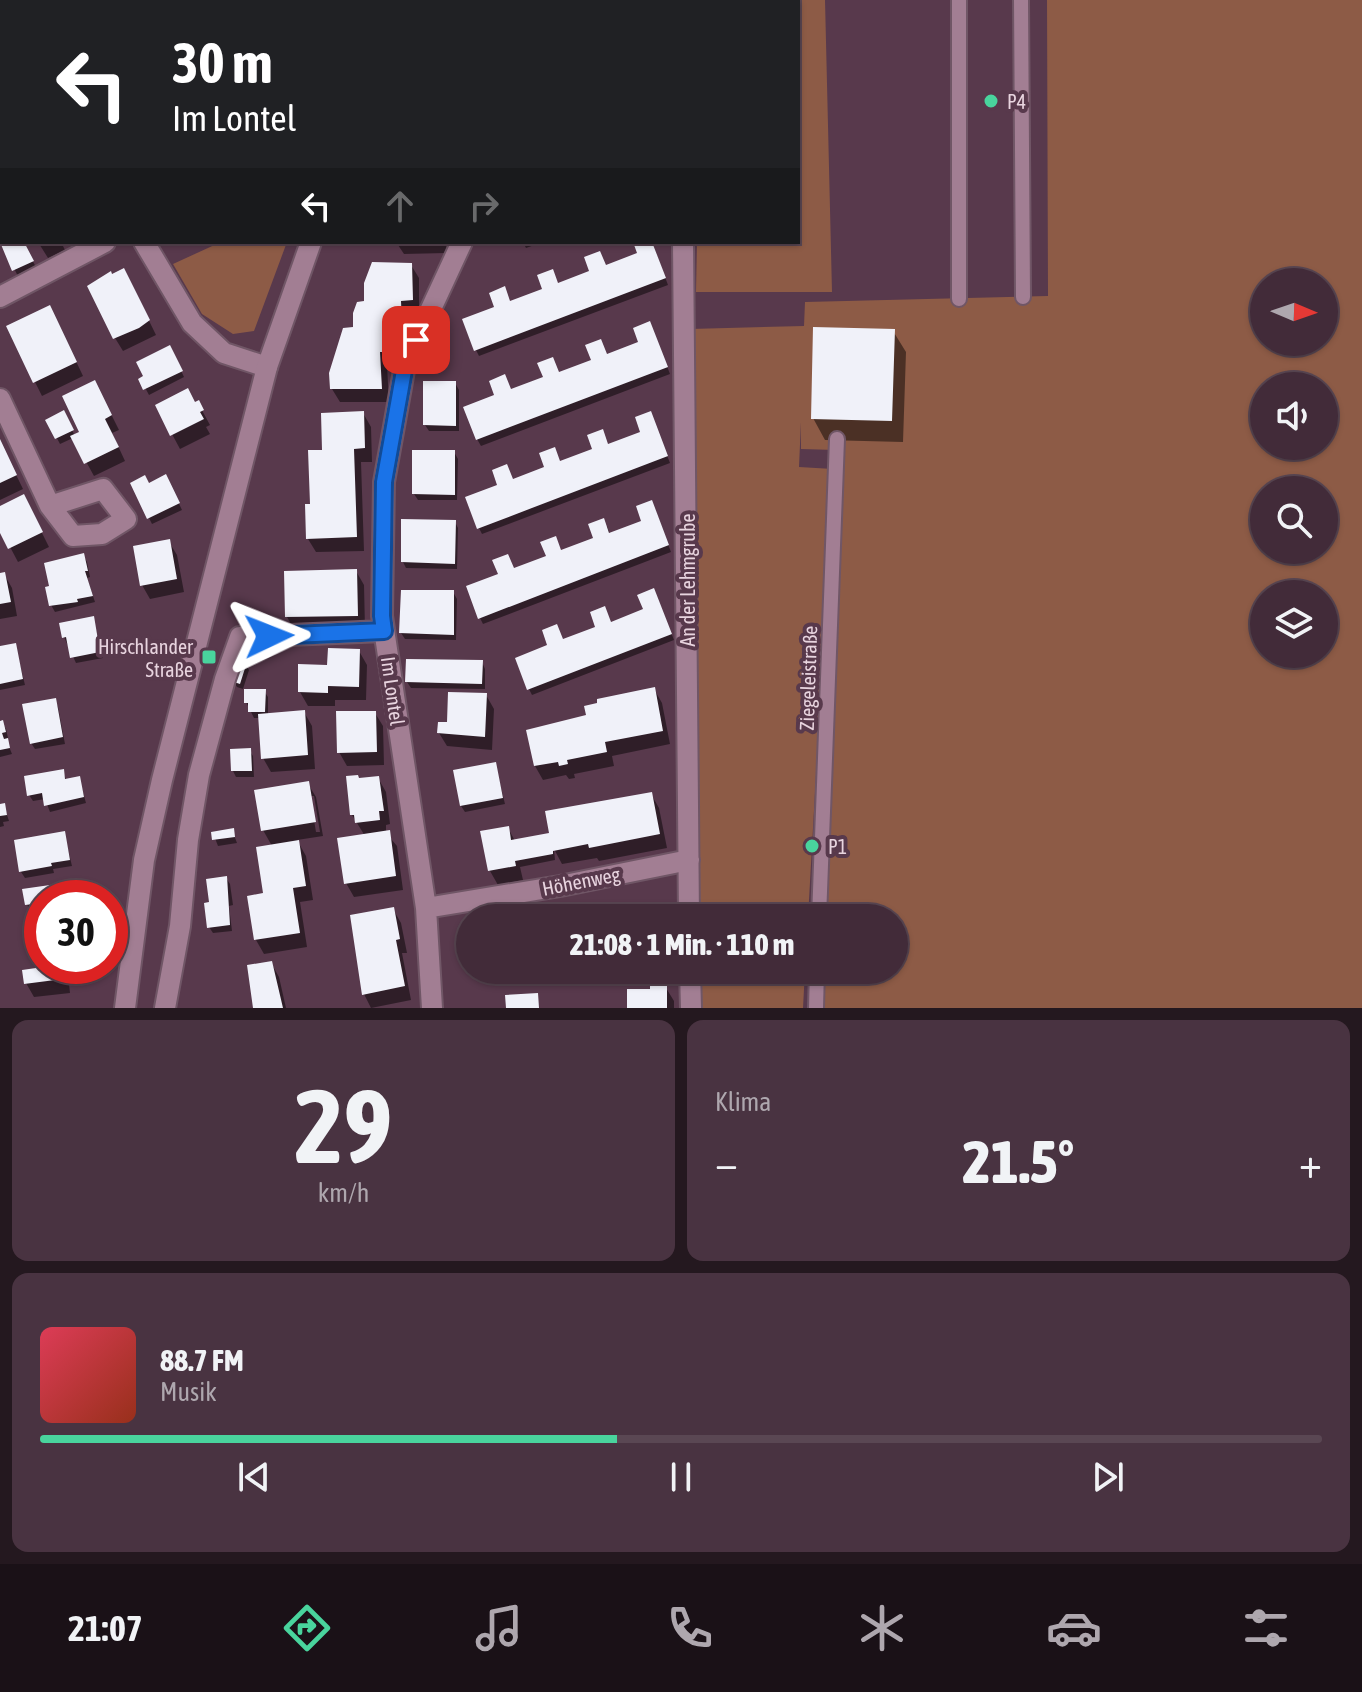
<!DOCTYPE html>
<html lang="de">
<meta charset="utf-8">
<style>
:root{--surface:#422b39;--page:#493341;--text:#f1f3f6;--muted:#aea7ae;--line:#5a4753;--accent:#49d49d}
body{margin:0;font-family:"Asap Condensed",sans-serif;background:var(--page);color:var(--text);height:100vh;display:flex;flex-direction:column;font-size:30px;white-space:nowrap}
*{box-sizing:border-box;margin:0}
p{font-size:26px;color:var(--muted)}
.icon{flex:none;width:44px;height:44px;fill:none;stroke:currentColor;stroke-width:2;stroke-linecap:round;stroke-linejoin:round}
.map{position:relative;height:1008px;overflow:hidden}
.side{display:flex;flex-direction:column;gap:12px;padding:12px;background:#24181f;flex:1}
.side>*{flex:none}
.banner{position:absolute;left:0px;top:0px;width:800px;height:244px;box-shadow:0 2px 6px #0004,0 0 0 2px var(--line);background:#202124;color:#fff;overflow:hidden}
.needle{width:52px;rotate:92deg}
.controls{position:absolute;left:1250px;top:268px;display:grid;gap:16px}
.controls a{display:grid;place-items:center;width:88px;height:88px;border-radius:50%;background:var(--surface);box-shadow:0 2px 6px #0004,0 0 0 2px var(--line);font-size:40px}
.speed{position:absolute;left:24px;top:880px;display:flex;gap:16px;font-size:40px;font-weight:700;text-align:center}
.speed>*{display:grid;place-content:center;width:104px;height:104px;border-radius:50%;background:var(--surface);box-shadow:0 2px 6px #0004,0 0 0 2px var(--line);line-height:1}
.speed .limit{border:12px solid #d22;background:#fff;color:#111}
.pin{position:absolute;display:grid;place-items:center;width:68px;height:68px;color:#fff;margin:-34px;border-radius:16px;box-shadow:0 4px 12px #0006}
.me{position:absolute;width:88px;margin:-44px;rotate:88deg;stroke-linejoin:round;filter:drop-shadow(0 0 6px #0008)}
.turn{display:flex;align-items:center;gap:28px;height:168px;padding:0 40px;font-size:36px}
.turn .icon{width:104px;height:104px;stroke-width:2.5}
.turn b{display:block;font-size:56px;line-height:68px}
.lanes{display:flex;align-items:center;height:76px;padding:0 40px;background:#0003;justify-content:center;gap:40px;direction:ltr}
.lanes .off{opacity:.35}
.big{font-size:60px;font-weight:800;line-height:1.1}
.side .tile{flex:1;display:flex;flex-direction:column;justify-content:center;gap:12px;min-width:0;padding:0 28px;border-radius:16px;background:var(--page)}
.side .dial{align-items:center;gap:0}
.dial b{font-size:104px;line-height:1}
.song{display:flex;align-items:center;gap:24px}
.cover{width:96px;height:96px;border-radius:12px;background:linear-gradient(135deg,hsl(350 70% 55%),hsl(10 70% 35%))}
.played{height:8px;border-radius:4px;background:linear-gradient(90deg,var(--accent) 45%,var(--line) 45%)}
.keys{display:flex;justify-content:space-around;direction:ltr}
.heat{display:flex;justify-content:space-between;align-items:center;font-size:44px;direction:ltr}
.side .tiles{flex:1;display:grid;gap:12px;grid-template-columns:1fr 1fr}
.tile:last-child{grid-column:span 2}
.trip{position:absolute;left:456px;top:904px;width:452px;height:80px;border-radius:40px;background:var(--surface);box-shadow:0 2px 6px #0004,0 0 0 2px var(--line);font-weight:800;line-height:80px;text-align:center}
.menu{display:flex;height:128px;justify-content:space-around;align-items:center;background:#1a1117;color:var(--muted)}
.menu .icon{width:56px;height:56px}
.menu .selected{color:var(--accent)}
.menu b{font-size:36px;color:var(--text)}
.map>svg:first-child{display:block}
.green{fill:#8d5b46;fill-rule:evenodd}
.shadow{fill:#0007;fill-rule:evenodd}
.building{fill:#f0f1f9}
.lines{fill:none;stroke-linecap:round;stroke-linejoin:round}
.service-casing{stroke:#705666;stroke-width:18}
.minor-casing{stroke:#705666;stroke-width:24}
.tertiary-casing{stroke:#705666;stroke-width:24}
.service{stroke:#a27e93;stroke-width:14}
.minor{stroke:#a27e93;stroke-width:20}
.tertiary{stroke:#a27e93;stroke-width:20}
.route-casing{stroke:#114b97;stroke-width:20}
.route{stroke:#1a73e8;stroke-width:14}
.poi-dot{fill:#49d49d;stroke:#58394c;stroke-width:3}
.labels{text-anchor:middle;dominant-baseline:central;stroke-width:8;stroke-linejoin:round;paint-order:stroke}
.poi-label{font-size:20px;fill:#e8d4df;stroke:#58394c;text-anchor:start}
.street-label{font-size:20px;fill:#e8d4df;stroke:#58394c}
</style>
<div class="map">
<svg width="1362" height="1008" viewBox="0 0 1362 1008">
<rect width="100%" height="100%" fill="#58394c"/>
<path class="green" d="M701,0H825L832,292H696L697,242H798V2Z
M1047,0H1362V1008H816L817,970H894V918H819L836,450L801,449V422L799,467L833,469L808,918H680L690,329L804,326L805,302L1048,296ZM1264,282H1324V342H1264ZM1264,386H1324V446H1264ZM1264,490H1324V550H1264ZM1264,594H1324V654H1264Z
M221,242H287L254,331L233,334L202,314L173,264Z
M681,970H805L803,1008H681Z"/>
<path class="shadow" d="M85,0H119L120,2H86Z
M176,0H203L204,2H177Z
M2,14V86L0,15Z
M2,228V242H23L40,275L22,284L0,241Z
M38,242H61L65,250L48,258Z
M396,242H446L447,253L404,254Z
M523,242H543L526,248Z
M636,242H652L668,285L479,356L476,350L511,303L640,254Z
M411,265L419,278V313L408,315L409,338L395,340L397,365H387L389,402H340L332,389L366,303Z
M112,276L131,284L156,335L123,351L115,338Z
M57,321L83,376L42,396L35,382Z
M653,330L670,374L481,446L477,439L511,391L641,343Z
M893,331L906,352L903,442L825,440L813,418Z
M173,354L184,377L149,395L141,380Z
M455,383L459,390V431H429L425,425Z
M102,396L119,430L112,433L125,461L94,476L73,438L60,444L48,421L63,413L75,436L82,432Z
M198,403L210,425L206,427L210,434L180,449L157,406Z
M363,413L371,427L372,462H361L364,551L316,552L308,539L312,506L324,452Z
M653,420L670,463L482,534L479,528L513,481L643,433Z
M0,442L23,489L0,500Z
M454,452L458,459L457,500H418L414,494Z
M169,483L182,510L152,524L132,484Z
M0,509L31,511L49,547L18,562L0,528Z
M655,509L671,552L483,624L480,618L514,570L596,540L607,526L610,535L644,522Z
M455,522L458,528L457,569L406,568L403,562Z
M169,542L177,555L184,592L150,599L142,585Z
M83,555L87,562L90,577L87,578L95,602L55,612L51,605Z
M356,571L364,585L365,629L295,631L287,617Z
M0,574H4L12,588L17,616L0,619Z
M453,592L457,599L456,640L405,639L401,633Z
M657,597L674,640L532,695L529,689L550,646L645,610Z
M93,618L103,658L76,663L64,637Z
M15,645L25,685L0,690V646Z
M359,651L367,665L366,700H335V706H308L300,692L329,667Z
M482,662L485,669V689L411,688L407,682Z
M245,664L249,670L243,689L237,687L233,681Z
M654,689L662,703L670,744L612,756L614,766L574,774L575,778L569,779L566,775L543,780L535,766L588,716Z
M264,691L268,697V715L304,712L312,726L315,769L271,772L263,758L260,718H254L246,702Z
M486,695L494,709L492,750L447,746L439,733Z
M55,701L58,707L65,744L35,749L31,743Z
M375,713L383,726L384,765L347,766L339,752Z
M0,720L6,729L8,738L6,739L12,754L0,757Z
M249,750L253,756L254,777H236L233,771Z
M495,764L505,804L465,812L461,806Z
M62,771L67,781L79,778L86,803L50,812L45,799L33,801L29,795Z
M378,778L386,792L390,824L386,825V833L397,846L403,890L354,897L346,883L365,836L352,815Z
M308,784L316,797L323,836L297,840L306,856L313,900L300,902L307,947L264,954L256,940L249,897L265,895L272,846L263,830ZM310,796H314L320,832H316Z
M651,794L659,808L667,848L599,861L597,858L562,864L554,849L555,860L520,867L523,880L498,885L490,871L482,833L508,828L515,841L553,843Z
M0,805L4,806L9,821L3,822L4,826L0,827Z
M232,830L237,843L218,846L213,833Z
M64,833L72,866L53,869L54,873L25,878L21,872Z
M226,878L230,884L233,905L229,906L232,931L213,933L209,927L211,904Z
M63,885L67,898H42V927L37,910L30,911L27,904Z
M393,909L401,923L407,953H402L411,1000L371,1008L364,994Z
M42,954V966H67L70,993L34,997L26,983L38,970Z
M271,963L279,977L286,1008H255Z
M666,988L674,1001V1008H629V990Z"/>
<path class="building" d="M0,242H24L34,261L12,271Z
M633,242H652L666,278L474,351L462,319L494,307L489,293L505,286L510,301L542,289L537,275L553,269L558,283L589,271L584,257L600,251L606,265L637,253Z
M372,262L412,263L413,300L401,301L402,324L389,326L391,352H380L382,389H330L329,373L343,328L353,327V313L357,302L364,301V283Z
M124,268L150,320L139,328L113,339L87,286L111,271L112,274Z
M50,305L77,362L33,383L6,326Z
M650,321L668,367L476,440L463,407L494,395L489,381L505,374L511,389L543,377L537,363L553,357L559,372L591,360L585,345L601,339L607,354L638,342L633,328Z
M813,327L895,329L892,421L811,419Z
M170,345L183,371L143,390L138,379L143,376L136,362Z
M95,380L112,415L105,419L119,447L84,464L70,436L79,432L62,396Z
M423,381H456V426L423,425Z
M188,388L195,402L199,400L204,410L200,412L204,419L170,436L155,405Z
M64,410L74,430L55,439L45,420Z
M364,411L365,448L354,449L357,537L306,539L305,504H310L308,450H322L321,413Z
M651,411L668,456L477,529L465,497L497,485L492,470L507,464L513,479L544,467L539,453L555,447L560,461L592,449L587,435L603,429L608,444L640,432L635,417Z
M0,439L17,475L0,483Z
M412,450H455V495L412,494Z
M166,474L180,503L147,519L130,483L145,475L149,483Z
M24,494L43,532L8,549L0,533V506Z
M652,500L669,545L478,619L466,586L498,574L492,560L508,554L514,568L546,556L540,542L556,536L561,550L593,538L588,524L604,518L609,533L641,521L636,506Z
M401,519L456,520L455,564L401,562Z
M170,539L177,579L140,586L133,546Z
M84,553L88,571H85L93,596L77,599L78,602L49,606L45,587L49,586L44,563Z
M357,569L358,616L285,617L284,571Z
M5,572L11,602L0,604V573Z
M654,588L672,634L527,690L515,658L547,645L542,630L557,624L563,639L595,627L590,612L605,606L611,622L643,609L637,595Z
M401,590H454V635L399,633Z
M94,616L100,652L70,658L66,637L62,638L59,623Z
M16,643L23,679L0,684V646Z
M328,648L360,649L359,687L328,686V693L298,692V664L327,665Z
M237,659L247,662L240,684L231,681Z
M406,659L483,660L482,684L405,682Z
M655,687L663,731L605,742L607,752L567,760L568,764L559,766L558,762L534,766L526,730L586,715L584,706L597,703V699Z
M244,689H266L265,712H248V703H244Z
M448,692L487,693L485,737L437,733L438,722H447Z
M56,698L63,737L30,744L22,704Z
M305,710L308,755L261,759L258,714Z
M336,711H376L377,752L337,753Z
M3,720L6,732L2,733L4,739L8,738L10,748L0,750V721Z
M251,748L252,771H231L230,749Z
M496,762L503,798L460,806L453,770Z
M64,769L65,779L80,776L84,797L44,806L42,793L27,796L24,776Z
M358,775L359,778L379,776L384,811H379L380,820L355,823L354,815H350L346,776Z
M309,781L316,822L261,831L254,790Z
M652,792L660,834L589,848L588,844L553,851V854L515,861L516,866L488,871L480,831L509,826L511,840L549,833L545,811Z
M5,803L7,815L0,816V804Z
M234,828L235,837L212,840L211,832Z
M390,830L396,876L344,884L337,838Z
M65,831L70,860L51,863L52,866L19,872L14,840Z
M299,840L306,886L293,888L300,933L254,940L247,896L263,893L256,847Z
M227,876L230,925L207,928L204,903L209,902L206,879Z
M64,883L66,898H42V922L37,923L34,904L25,905L22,889Z
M657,905L659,918H596V916Z
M394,907L400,939L396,940L405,986L362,995L350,915Z
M519,913L520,918H500V916Z
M42,952V966H62L63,979L24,984L22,970L36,968L34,953Z
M272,961L283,1008H253L247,965Z
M650,985H667V1008H627V989H650Z
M538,993L539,1008H506L505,995Z"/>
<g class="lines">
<defs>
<path id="service" d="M959,0V299
M1021,0L1023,297
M819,918L837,439
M816,1008L817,970"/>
<path id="minor" d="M29,0L30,2
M245,2L248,0
M684,2V0
M144,242L192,323L224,353L267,367
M683,242L689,918
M0,297L105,242
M0,399L50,506L73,536L102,534L126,519L103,489L50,506
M426,908L560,886L689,860
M690,970L691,1008
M165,1008L180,926L188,840L199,775L225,679L240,637L384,631
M432,1008L426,908L382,616L384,482L405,365L462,242"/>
<path id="tertiary" d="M444,2L445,0
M125,1008L144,860L162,780L267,367L311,242"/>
</defs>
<use href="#service" class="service-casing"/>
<use href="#minor" class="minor-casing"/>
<use href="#tertiary" class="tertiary-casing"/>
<use href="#service" class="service"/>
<use href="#minor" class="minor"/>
<use href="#tertiary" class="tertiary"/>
</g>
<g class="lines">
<defs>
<path id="route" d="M269,636L384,631L382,616L384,482L405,365L416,340"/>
</defs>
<use href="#route" class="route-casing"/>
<use href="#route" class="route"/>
</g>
<g class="poi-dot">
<circle cx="991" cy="101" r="8"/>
<rect x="201" y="649" width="16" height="16" rx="4"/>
<circle cx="812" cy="846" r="8"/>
</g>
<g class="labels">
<g class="poi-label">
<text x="1007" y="101">P4</text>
<text x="193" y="646" text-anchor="end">Hirschlander<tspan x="193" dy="23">Straße</tspan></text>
<text x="828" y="846">P1</text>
</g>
<g class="street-label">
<text transform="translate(687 580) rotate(-90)">An der Lehmgrube</text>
<text transform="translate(808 678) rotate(-88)">Ziegeleistraße</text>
<text transform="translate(393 691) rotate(82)">Im Lontel</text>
<text transform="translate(581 881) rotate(-11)">Höhenweg</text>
</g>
</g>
</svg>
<div class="controls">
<a><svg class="needle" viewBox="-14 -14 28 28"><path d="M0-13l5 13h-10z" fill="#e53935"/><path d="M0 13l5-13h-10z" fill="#aea7ae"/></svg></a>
<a><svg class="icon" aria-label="sound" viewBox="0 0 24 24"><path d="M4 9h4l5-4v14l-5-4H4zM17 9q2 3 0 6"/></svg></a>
<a><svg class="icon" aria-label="search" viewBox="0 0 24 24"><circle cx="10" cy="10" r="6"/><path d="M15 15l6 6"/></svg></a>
<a><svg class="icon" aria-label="layers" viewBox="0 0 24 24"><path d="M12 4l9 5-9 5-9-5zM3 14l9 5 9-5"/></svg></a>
</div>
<div class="speed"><div class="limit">30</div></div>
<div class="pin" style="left:416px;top:340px;background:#d93025"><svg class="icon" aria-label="arrive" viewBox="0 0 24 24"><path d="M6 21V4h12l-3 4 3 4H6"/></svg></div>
<svg class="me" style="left:269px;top:636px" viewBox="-20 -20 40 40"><path d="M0-17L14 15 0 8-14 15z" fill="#1a73e8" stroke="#fff" stroke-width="4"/></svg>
<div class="trip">21:08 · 1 Min. · 110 m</div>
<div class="banner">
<div class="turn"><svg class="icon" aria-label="left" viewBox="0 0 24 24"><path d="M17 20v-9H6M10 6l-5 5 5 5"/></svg><div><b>30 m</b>Im Lontel</div></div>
<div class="lanes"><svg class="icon" aria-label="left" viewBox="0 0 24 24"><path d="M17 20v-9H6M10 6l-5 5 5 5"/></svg><svg class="icon off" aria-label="ahead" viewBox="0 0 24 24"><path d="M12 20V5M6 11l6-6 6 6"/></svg><svg class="icon off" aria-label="right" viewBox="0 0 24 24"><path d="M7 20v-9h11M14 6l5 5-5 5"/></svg></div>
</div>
</div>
<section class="side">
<div class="tiles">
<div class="tile dial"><b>29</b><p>km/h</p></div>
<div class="tile"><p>Klima</p>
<div class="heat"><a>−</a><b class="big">21.5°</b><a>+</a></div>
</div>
<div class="tile">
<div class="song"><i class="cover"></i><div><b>88.7 FM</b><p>Musik</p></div></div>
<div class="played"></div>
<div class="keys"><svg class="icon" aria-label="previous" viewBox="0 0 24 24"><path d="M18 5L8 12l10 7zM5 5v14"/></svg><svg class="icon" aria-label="pause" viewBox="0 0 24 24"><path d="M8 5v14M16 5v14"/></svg><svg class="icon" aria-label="next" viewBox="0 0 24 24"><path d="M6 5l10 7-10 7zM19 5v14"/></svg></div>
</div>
</div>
</section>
<nav class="menu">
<b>21:07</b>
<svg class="icon selected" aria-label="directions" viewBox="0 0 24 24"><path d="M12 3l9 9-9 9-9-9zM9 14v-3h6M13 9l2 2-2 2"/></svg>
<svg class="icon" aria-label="music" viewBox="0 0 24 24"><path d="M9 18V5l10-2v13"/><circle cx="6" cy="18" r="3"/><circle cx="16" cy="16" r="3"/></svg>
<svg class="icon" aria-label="phone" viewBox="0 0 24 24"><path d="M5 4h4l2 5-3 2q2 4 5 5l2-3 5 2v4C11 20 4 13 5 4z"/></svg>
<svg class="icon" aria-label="climate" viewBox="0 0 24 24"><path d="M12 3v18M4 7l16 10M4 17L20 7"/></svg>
<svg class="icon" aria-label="car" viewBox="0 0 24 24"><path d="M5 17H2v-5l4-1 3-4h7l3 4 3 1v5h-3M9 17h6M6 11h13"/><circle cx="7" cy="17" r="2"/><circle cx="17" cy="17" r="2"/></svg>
<svg class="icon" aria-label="filters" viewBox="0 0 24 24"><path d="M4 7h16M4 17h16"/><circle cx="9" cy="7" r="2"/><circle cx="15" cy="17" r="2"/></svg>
</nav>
